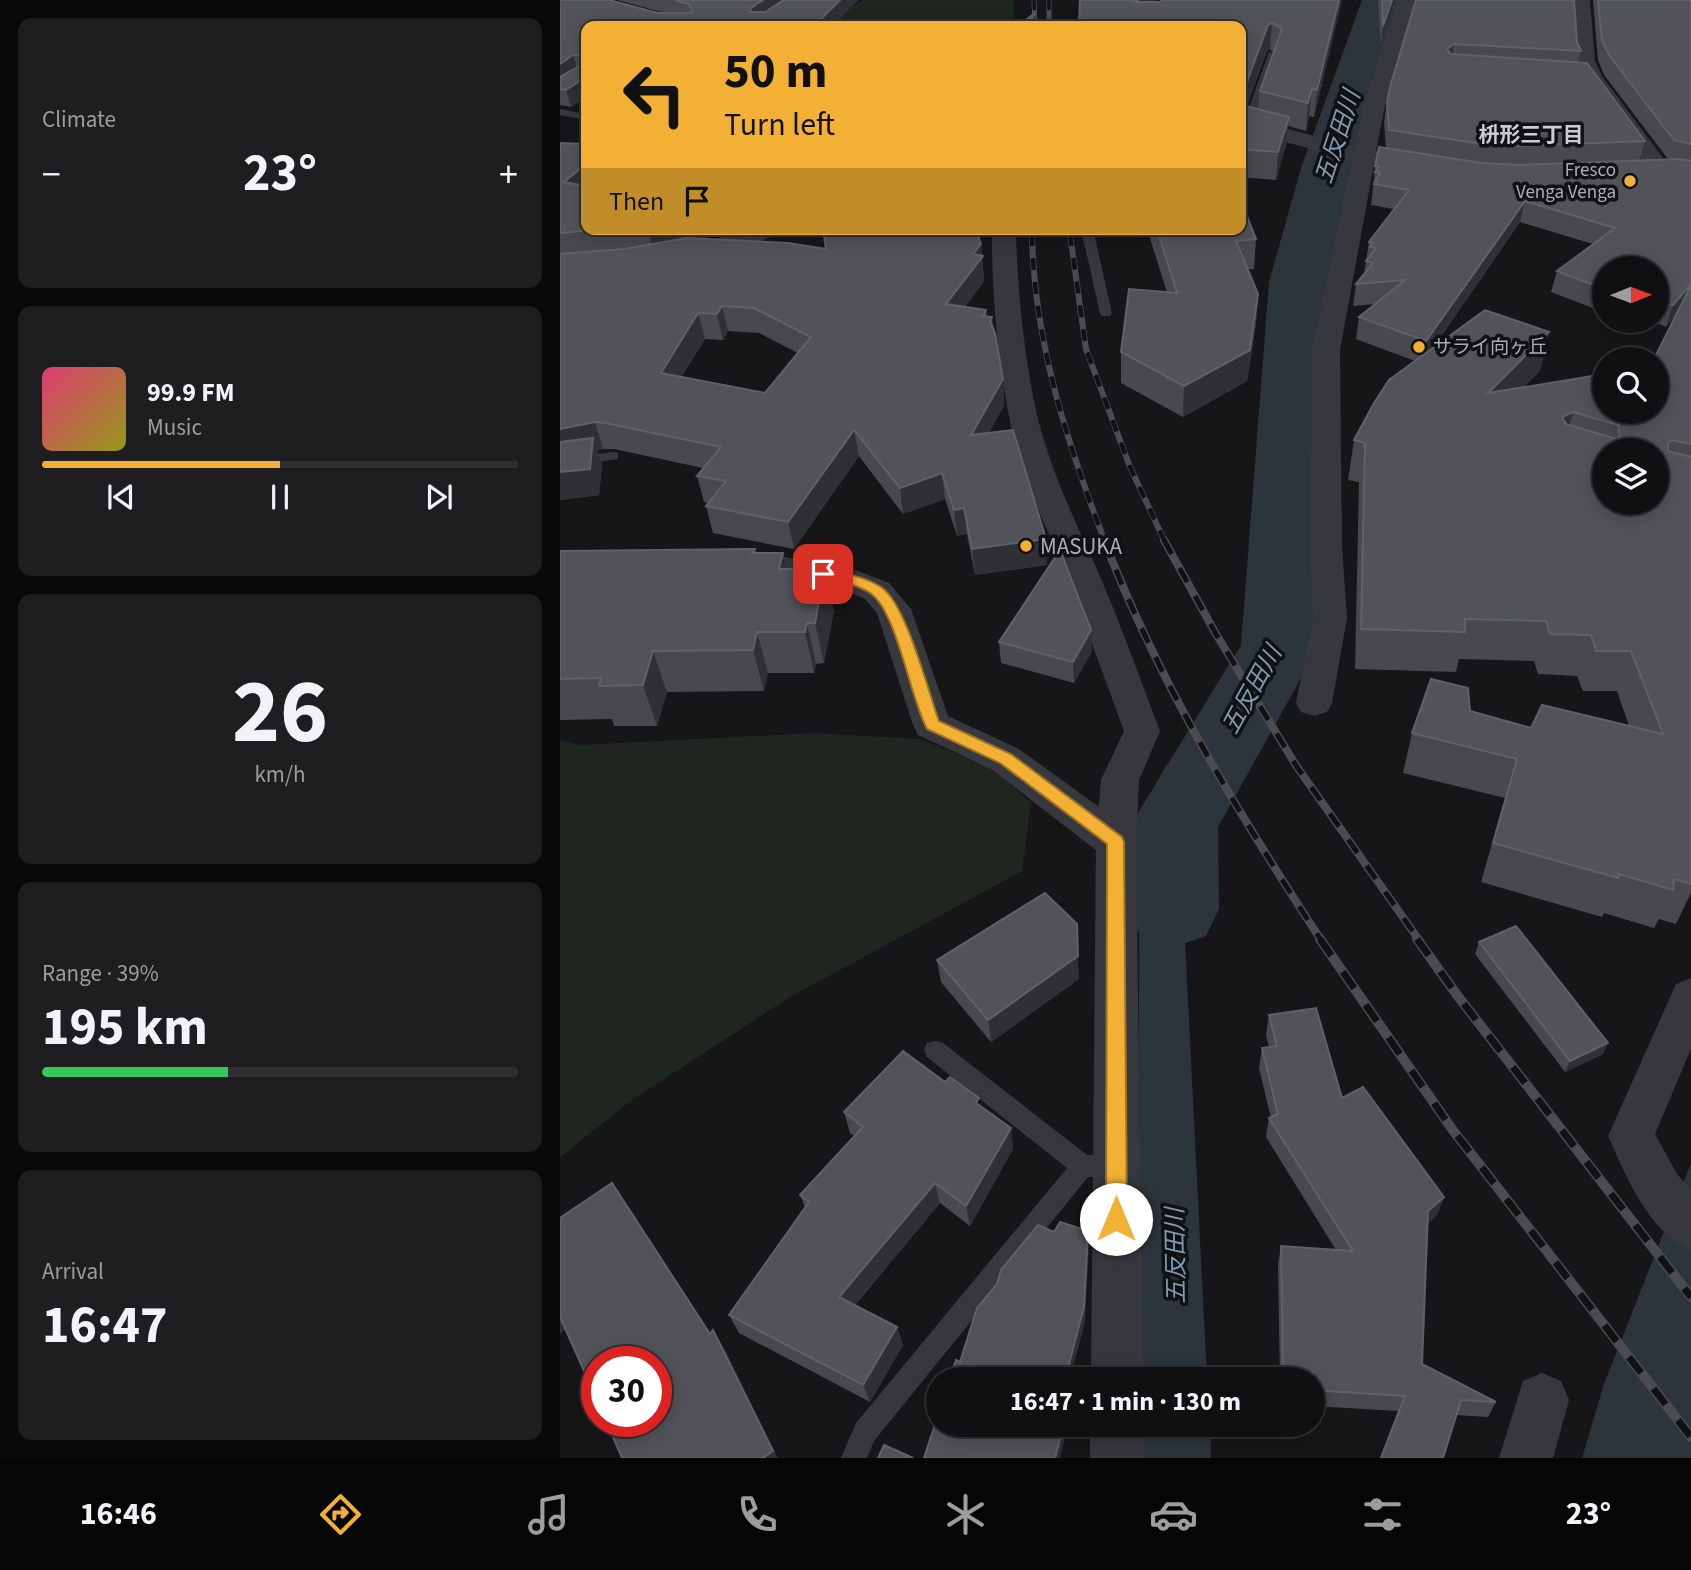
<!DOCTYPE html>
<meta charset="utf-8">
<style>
:root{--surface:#101012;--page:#1e1e20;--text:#f1f3f6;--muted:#9c9d9f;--line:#303032;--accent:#f2b134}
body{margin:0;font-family:"Source Sans 3","Noto Sans JP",sans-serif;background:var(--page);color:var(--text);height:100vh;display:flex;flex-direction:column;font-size:26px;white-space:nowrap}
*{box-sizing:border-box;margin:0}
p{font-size:23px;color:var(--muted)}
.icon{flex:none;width:38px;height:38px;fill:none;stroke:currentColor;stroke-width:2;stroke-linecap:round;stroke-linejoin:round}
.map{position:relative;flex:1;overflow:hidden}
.drawer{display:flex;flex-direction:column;gap:18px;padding:18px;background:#09090a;width:560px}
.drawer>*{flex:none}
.top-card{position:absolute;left:21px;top:21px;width:665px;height:214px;border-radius:14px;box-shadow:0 4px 18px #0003,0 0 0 2px var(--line);background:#f2b134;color:#111;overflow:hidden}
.needle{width:46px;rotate:89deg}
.buttons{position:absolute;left:1032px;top:256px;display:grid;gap:14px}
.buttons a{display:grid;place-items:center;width:77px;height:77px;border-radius:50%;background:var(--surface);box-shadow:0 4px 18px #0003,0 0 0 2px var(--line);font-size:35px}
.speed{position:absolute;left:21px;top:1346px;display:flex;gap:14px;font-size:35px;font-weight:700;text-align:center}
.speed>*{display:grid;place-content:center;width:91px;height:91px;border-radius:50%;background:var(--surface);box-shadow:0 4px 18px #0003,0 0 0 2px var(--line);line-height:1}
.speed .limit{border:10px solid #d22;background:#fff;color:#111}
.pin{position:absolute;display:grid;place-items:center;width:60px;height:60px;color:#fff;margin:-30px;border-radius:14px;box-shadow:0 4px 10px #0006}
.me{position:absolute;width:77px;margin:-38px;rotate:0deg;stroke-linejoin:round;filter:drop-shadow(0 0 5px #0008)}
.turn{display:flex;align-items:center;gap:24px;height:147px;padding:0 28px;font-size:32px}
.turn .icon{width:91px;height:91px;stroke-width:2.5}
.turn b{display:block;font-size:49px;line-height:60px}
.then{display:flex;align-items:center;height:66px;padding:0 28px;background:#0003;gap:14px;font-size:26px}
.big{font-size:52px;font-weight:700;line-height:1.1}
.drawer .widget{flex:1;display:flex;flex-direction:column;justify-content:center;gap:10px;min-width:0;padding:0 24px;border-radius:14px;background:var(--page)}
.drawer .dial{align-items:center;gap:0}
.dial b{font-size:91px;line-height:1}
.song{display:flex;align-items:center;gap:21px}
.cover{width:84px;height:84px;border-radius:10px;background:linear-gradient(135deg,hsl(340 70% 55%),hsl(60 70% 35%))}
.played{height:7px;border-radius:4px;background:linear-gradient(90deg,var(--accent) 50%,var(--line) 50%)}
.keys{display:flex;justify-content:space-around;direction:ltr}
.heat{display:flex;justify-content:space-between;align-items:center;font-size:38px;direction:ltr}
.charge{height:10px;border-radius:5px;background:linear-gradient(90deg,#34c759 39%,var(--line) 0)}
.trip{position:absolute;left:366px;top:1367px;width:399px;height:70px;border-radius:35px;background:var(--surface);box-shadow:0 4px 18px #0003,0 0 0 2px var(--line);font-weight:700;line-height:70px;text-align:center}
.tab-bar{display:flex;height:112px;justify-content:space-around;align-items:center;background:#060607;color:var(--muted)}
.tab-bar .icon{width:49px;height:49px}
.tab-bar .active{color:var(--accent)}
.tab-bar b{font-size:32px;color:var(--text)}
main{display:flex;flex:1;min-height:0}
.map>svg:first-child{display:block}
.green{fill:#1e261f}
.water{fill:#2c353c}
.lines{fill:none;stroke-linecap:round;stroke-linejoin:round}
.canal{fill:#2c353c;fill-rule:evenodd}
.river{fill:#2c353c;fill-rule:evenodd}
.service{fill:#37383d;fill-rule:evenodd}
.minor{fill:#37383d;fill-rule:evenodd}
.tertiary{fill:#37383d;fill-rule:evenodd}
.rail-far3-casing{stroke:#4a4c52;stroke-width:5}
.rail-far2-casing{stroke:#4a4c52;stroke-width:6}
.rail-far1-casing{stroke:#4a4c52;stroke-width:8}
.rail-casing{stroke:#4a4c52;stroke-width:10}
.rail-far3{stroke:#111113;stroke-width:3.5;stroke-dasharray:10;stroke-linecap:butt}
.rail-far2{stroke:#111113;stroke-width:4.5;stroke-dasharray:12;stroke-linecap:butt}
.rail-far1{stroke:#111113;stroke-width:5;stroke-dasharray:16;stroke-linecap:butt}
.rail{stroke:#111113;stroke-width:7;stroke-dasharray:20;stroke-linecap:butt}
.wall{fill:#47494d;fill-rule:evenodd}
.shaded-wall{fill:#2f3033}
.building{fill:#525359;stroke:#5f6168;stroke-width:2;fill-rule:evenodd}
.route{fill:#f2b134;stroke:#9d7322;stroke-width:2}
.poi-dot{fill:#f2b134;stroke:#111113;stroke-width:2.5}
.labels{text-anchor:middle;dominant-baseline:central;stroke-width:7;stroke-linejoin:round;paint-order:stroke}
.far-poi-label{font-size:19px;fill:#a8adb8;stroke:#111113;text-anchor:end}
.far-neighbourhood-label{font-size:21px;font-weight:bold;fill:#c9ccd4;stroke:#111113}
.poi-label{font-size:23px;fill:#a8adb8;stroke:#111113;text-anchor:start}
.water-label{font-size:24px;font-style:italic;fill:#7f9bb3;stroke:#111113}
</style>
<main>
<section class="drawer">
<div class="widget"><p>Climate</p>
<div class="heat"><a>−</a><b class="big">23°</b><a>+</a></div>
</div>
<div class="widget">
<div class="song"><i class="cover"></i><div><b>99.9 FM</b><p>Music</p></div></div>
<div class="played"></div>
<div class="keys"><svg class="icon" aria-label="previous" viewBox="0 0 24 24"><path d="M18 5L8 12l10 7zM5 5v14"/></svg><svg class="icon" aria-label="pause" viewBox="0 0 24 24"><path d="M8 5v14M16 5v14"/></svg><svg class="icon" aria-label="next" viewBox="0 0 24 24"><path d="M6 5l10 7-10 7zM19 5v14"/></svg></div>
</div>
<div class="widget dial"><b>26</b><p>km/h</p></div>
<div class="widget"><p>Range · 39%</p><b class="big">195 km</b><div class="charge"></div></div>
<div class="widget"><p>Arrival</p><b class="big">16:47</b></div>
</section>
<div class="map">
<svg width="1131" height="1458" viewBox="0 0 1131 1458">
<rect width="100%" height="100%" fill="#161618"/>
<path class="green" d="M303,0H454L453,26H215L281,14Z
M254,733L359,739L429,766L471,803L462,871L230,997L72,1100L0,1157V740L21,745Z"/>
<path class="water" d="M607,764L643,822L621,863L647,1379H577L580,812Z
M1131,1163V1458H1022L1044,1384Z
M577,1425H650L651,1458H577Z"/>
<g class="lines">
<path class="canal" d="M745,540L760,544L766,554C752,576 732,589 707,582L701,572C711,556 727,545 745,540Z"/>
<path class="river" d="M802,0H844L793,168L767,282L759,646L658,827L659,909L646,936L613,947L580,936L567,909L570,826L681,645L709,282L741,168Z"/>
<path class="service" d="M709,52L717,54L693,124L684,126L683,124Z
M0,109L26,114V120L0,115Z
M521,229H533L552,313L550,316H542L540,313Z
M53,452L58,453V459L0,467V459Z
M375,1041L383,1043L527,1155H556L564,1158L567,1166L564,1174L556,1177H528L314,1441L307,1458H281L296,1423L507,1168L367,1057L364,1050L367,1043Z"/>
<path class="minor" d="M838,0H856L825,106L816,151L833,155L836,160L833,165L825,167L814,164L780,350L782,547L787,618L772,703L767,712L754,716L741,712L736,703L753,618L750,547L752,350L792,160L681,130V116L795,147L803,106Z
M1012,0H1030L1035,61L1042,76L1112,170L1108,175H1092L1022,77L1015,61Z
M186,229H221L218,234C192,244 147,267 121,260L117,255L121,250Z
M432,229H456C457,290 466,382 484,440C496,481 514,519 532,558C557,614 578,673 600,731L579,780L576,842L583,1379H531L536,842L541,780L564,731C543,674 523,617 500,561C484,519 462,480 453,436C439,370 431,297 432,229Z
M1131,978V1049L1095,1134L1117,1174L1131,1190V1250C1088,1232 1066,1176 1048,1136L1116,984Z
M982,1373L1001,1381L1009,1400L993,1458H939L963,1381Z
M530,1424H584V1458H530Z"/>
<path class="tertiary" d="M177,549L290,568L329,583L351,609L388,716L459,749L571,830L577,842L571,854L556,858L541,854L431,769L358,735L353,725L317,613L305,599L282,589L165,568L160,560L165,552Z"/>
<defs>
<path id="rail-far3" d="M474,0L475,26
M489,0V26
M472,229V236
M509,229L510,236"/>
<path id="rail-far2" d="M472,234C474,342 507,442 545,542
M510,234L526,349L570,467L605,542"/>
<path id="rail-far1" d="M544,540C599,683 678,813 761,940
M604,540L656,634L737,767L859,940"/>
<path id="rail" d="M760,939L892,1129L1131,1437
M857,939L897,995L1131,1297"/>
</defs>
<use href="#rail-far3" class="rail-far3-casing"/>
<use href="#rail-far2" class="rail-far2-casing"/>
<use href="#rail-far1" class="rail-far1-casing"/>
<use href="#rail" class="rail-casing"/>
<use href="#rail-far3" class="rail-far3"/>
<use href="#rail-far2" class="rail-far2"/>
<use href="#rail-far1" class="rail-far1"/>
<use href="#rail" class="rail"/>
</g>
<path class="wall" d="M0,0L98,13H105L57,0H298L272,26H26V97L11,107L0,105Z
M520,0H597L594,2L782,0L754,117L749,116L746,131L728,126L726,145L716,180L681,177V26ZM710,49L713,52L700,91L698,109L687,106L707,51Z
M818,0H836L821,45Z
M856,0L1017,42L1021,51L1018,62L1085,141L1079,161L1108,159L1044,75L1038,60L1033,0H1131V893L1116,924L1099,919L1094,928L1044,913L1042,917L921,882L945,798L843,773L852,733L910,711L971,728L1069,726L1057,691H1023L1017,676L978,674L974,661L899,659L896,672L795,669L799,482L788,480L794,440L855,361L796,339L799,317L815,304L793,306L796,284L804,274L809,242L834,209L811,205L813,187L815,166L826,149L824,122L827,102ZM960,222L1033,244L997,271L991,292L1038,310L1045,305V268H1097V320H1090L1106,327L1116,315L1097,411L963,387L980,371L989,332L873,348Z
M0,143L26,229H150L151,233L147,238L143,239L266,249L421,244L424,281L405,307L426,310L427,317H432L433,328L443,379L444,405L429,433L487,565L415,575L407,534L397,536L385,499L343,514L299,456L234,549L153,533L146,506L148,503L144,502L137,476L143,468L54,449H43L37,450L42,464L39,495L0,500ZM168,331L199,333L238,353L205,393L121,377L145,339L163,340Z
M587,229H681L696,239L694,269H687L698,294L696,324L687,381L623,417L561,383V352L607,292Z
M195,549L196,553H223L227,569L274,610L264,663L256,664L254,673H208L204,691L107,692L97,726H54L52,719L0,720V551Z
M439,642L532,651L514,683L441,663Z
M919,942L1043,1054L1005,1072L915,954Z
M377,960L519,979L431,1042L381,982Z
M709,1015L782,1098L884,1197L877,1215L868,1223L862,1364L936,1402L928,1417L896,1415L883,1458H820L838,1411L752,1406V1379H720L718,1264L721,1246L776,1250L706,1137L709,1118H711L699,1068L702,1048L709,1047L706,1035Z
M385,1082L451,1128L453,1149L410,1226L380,1203L295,1305L337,1327L343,1345L310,1402L179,1333L169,1315L245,1208L240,1195L294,1136L290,1133L284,1112Z"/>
<path class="shaded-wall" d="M203,0H221L222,6L194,24L190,12L191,8Z
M280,0H298L272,26H254Z
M578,0H597L585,10L576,2Z
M779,0H782L754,117L757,90Z
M832,0H836L821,45L823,26Z
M475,13L476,26H468Z
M712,23L710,49L707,51L684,114L681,115V89L708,25Z
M894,44L891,63L887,49Z
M13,55L18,72L0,84V64Z
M26,77V97L11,107L6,90Z
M752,89L749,116L746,131L748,103Z
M729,117L726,145L716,180L718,152Z
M26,164V194L4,182Z
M965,201L960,222L862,363L866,341Z
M88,229H150L151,233L147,238L93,250Z
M421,244L424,281L388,330L386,304L413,254Z
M1131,284V298L1106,327L1113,305Z
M1045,288V305L1038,310L1044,289Z
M698,294L696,324L687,381L623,417L624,386Z
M162,306L168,331L163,340L157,314Z
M138,313L145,339L108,399L101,373Z
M989,332L980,371L919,432L928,393Z
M443,379L444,405L414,461L411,435Z
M1013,412L1002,451V417Z
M35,422L43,449L37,450L42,464L39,495L0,500V429Z
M294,430L299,456L234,549L228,522Z
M382,473L385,499L343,514L340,488Z
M404,508L407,534L397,536L394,510Z
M486,539L487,565L415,575L412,549Z
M223,553L233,593L219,569Z
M265,569L274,610L264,663L255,623Z
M247,623L256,664L254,673L245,632Z
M531,630L532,651L514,683L513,662Z
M197,632L208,673L204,691L193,650Z
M93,651L107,692L97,726L83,685Z
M518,956L519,979L431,1042L428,1020Z
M1048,1043L1043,1054L1005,1072L1010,1061Z
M451,1128L453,1149L410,1226L406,1206Z
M375,1183L380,1203L286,1315L279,1297Z
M884,1197L877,1215L862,1229L868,1211Z
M528,1231L529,1247L525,1322L510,1379H505Z
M0,1310L11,1324L0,1334Z
M337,1327L343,1345L310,1402L303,1385Z
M153,1330L166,1352L218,1458H203Z
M504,1424H508L500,1458H495Z"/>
<path class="building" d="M0,0H49L98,13H131L133,10L128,4L115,0H203L191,8L190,12H205L224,0H280L254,26H26V77L6,90L0,89V77L23,64V56L13,55L0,64Z
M520,0H578L576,2H600L602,0H779L757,90L752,89L748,103L700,91L722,29L712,23L708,25L685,87L681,89V26H519Z
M822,0H832L823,26Z
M856,0H1014L1017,42L1021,51L894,44L887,49L891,54L1027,63L1085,141L959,146L922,144L829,130L827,102L830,87Z
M1038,0H1131V144L1114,140L1049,55L1042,41Z
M475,13L468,26H458Z
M681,95L682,105L729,117L718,152L681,149Z
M0,143L26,144V164L4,182L26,186V229H42L0,233Z
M819,147L922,163L959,165L1120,159L1131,161V284L1113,305L1097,299V268H1045V288L1044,289L997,271L1055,228L965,201L866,341L799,317L845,280L796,284L813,263L806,261L816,248L810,247L813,243L809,242L849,190L814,184L820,173L815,172L819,167L815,166Z
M681,201L696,239L676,241L698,294L690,350L624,386L561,352L569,289L617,293L597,229H681Z
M263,229H416L421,244L413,254L423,256L386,304L426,310L423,316L432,317L430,321L435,333L443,379L411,435L453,430L486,539L412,549L404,508L394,510L382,473L340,488L294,430L228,522L146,506L166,481L137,476L161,447L45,423L35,422L0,429V254L65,249L126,238L228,243L266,249ZM162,306L194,308L251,337L205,393L101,373L138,313L157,314Z
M1131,285V444L1111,440L1108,443V451L1131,457V884L1114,879L1113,890L1059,874L1058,878L933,843L957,759L852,733L871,679L908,688L910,711L971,728L982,705L1103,734L1071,651H1036L1031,635L990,634L986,621L905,619V632L801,629L805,443L794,440L814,403L829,380L925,310L989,332L928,393L1045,374V411H1097V359H1094ZM1013,412L1058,425L1060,437L1056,439L1006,424L1002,417ZM1045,450H1097V502H1045Z
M33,438L30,469L0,472V442Z
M195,549L192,553H223L219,569H265L255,623H247L245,632H197L193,650L93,651L83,685L39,686L41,678L0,679V551Z
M500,550L531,630L513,662L439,642Z
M485,893L517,924L518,956L428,1020L377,960Z
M956,926L1048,1043L1010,1061L919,942Z
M756,1008L782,1098L803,1087L884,1197L868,1211L862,1364L936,1402L901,1400L883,1458H821L845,1396L752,1390V1379H723L721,1246L793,1251L709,1118L718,1114L702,1048L717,1046L709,1015Z
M343,1051L385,1082L390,1077L419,1098L416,1103L451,1128L406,1206L375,1183L279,1297L337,1327L303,1385L169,1315L249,1202L240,1195L303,1127L284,1112Z
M52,1183L150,1334L153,1330L213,1451L203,1458H62L46,1421H96V1362H37V1400L0,1317V1218Z
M500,1222L528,1231L524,1307L505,1379H389L396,1360L400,1362L417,1308L437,1284L441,1270L478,1225L494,1232Z
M378,1415V1424H504L495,1458H364Z
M324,1445L353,1458H318Z"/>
<path class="route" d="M263,569C283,573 304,576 321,587C346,603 368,691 379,721L451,754L562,837L564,842L567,1219L564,1226L556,1229L549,1226L546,1219L547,844L440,763L367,729C350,698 337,611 310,593C295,583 276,582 258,577L256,574Z"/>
<g class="poi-dot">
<circle cx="1070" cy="181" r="7"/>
<circle cx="859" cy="347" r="7"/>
<circle cx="466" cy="546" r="7"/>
</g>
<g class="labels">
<g class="far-poi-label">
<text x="1056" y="170">Fresco<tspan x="1056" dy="22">Venga Venga</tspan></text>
<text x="873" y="347" text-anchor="start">サライ向ヶ丘</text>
</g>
<g class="far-neighbourhood-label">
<text x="971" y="135">枡形三丁目</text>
</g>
<g class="poi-label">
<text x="480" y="546">MASUKA</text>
</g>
<g class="water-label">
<text transform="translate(778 137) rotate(-72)">五反田川</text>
<text transform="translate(692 690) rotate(-61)">五反田川</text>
<text transform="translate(616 1256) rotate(-91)">五反田川</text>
</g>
</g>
</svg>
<div class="buttons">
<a><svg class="needle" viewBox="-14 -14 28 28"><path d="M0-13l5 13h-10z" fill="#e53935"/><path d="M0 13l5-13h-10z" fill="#9c9d9f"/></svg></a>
<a><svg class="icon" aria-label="search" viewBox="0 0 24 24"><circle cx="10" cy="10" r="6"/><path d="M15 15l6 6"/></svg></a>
<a><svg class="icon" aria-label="layers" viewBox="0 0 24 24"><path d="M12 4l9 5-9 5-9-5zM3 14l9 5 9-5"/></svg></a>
</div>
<div class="speed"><div class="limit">30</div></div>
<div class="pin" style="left:263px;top:574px;background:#d93025"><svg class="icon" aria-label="arrive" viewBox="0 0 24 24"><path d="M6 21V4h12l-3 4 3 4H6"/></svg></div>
<svg class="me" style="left:556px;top:1219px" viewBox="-20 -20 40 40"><circle r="19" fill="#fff"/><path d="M0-13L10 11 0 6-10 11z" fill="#f2b134"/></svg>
<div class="trip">16:47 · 1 min · 130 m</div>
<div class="top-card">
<div class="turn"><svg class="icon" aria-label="left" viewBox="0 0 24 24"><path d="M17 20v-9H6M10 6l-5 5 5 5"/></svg><div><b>50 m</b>Turn left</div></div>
<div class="then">Then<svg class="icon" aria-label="arrive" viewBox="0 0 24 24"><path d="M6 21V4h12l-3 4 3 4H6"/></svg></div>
</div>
</div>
</main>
<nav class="tab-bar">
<b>16:46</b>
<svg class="icon active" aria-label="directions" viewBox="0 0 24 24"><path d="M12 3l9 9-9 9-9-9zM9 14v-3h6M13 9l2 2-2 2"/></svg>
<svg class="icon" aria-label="music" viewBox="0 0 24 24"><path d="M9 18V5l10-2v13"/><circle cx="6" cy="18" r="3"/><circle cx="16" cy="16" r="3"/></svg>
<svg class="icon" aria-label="phone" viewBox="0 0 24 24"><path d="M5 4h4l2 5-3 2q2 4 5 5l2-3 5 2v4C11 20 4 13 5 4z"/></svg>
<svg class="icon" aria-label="climate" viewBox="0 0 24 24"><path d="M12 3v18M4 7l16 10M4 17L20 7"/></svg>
<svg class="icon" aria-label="car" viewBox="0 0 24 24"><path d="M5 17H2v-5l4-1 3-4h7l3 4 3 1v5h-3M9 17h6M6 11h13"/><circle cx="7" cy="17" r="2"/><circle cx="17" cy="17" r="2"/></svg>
<svg class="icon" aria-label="filters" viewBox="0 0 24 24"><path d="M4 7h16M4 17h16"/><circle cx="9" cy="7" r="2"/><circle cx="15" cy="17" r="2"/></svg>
<b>23°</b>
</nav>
